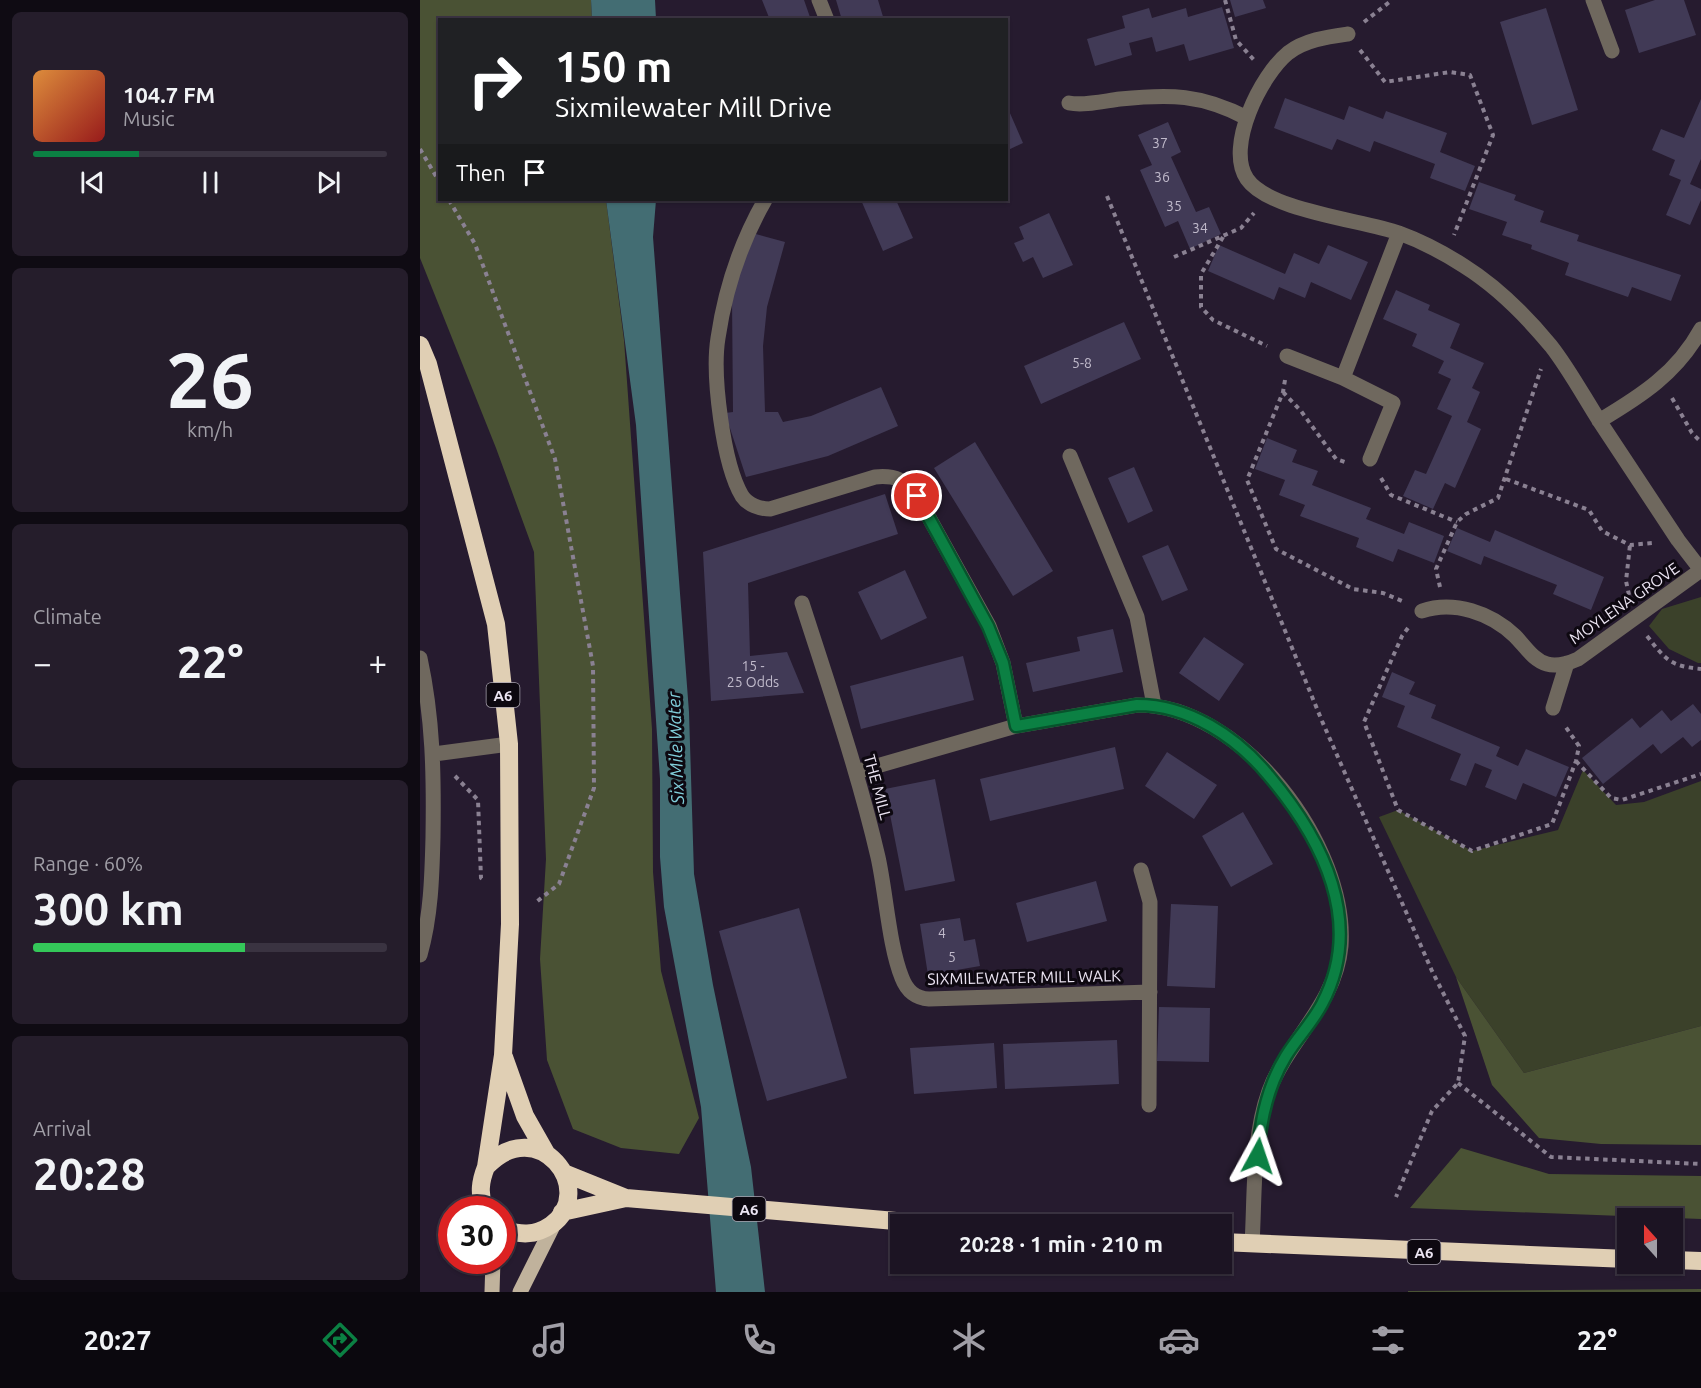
<!DOCTYPE html>
<meta charset="utf-8">
<style>
:root{--surface:#1c1423;--page:#251d2b;--text:#f1f3f6;--muted:#a09ea6;--line:#3a3341;--accent:#0b8043}
body{margin:0;font-family:Ubuntu,sans-serif;background:var(--page);color:var(--text);height:100vh;display:flex;flex-direction:column;font-size:22px;white-space:nowrap}
*{box-sizing:border-box;margin:0}
p{font-size:20px;color:var(--muted)}
.icon{flex:none;width:33px;height:33px;fill:none;stroke:currentColor;stroke-width:2;stroke-linecap:round;stroke-linejoin:round}
.map{position:relative;flex:1;overflow:hidden}
.details{display:flex;flex-direction:column;gap:12px;padding:12px;background:#0f0b13;width:420px}
.details>*{flex:none}
.guide{position:absolute;left:18px;top:18px;width:570px;height:183px;border-radius:0px;box-shadow:0 2px 4px #0004,0 0 0 2px var(--line);background:#202124;color:#fff;overflow:hidden}
.needle{width:39px;rotate:339deg}
.tools{position:absolute;left:1197px;top:1208px;display:grid;gap:12px}
.tools a{display:grid;place-items:center;width:66px;height:66px;border-radius:0px;background:var(--surface);box-shadow:0 2px 4px #0004,0 0 0 2px var(--line);font-size:30px}
.speed{position:absolute;left:18px;top:1196px;display:flex;gap:12px;font-size:30px;font-weight:700;text-align:center}
.speed>*{display:grid;place-content:center;width:78px;height:78px;border-radius:50%;background:var(--surface);box-shadow:0 2px 4px #0004,0 0 0 2px var(--line);line-height:1}
.speed .limit{border:9px solid #d22;background:#fff;color:#111}
.pin{position:absolute;display:grid;place-items:center;width:51px;height:51px;color:#fff;margin:-26px;border:3px solid #fff;border-radius:50%;box-shadow:0 2px 6px #0007}
.me{position:absolute;width:66px;margin:-33px;rotate:5deg;stroke-linejoin:round;filter:drop-shadow(0 0 4px #0008)}
.turn{display:flex;align-items:center;gap:21px;height:126px;padding:0 18px;font-size:27px}
.turn .icon{width:78px;height:78px;stroke-width:2.5}
.turn b{display:block;font-size:42px;line-height:51px}
.then{display:flex;align-items:center;height:57px;padding:0 18px;background:#0003;gap:12px;font-size:22px}
.big{font-size:45px;font-weight:600;line-height:1.1}
.details .card{flex:1;display:flex;flex-direction:column;justify-content:center;gap:9px;min-width:0;padding:0 21px;border-radius:9px;background:var(--page)}
.details .dial{align-items:center;gap:0}
.dial b{font-size:78px;line-height:1}
.song{display:flex;align-items:center;gap:18px}
.cover{width:72px;height:72px;border-radius:9px;background:linear-gradient(135deg,hsl(30 70% 55%),hsl(0 70% 35%))}
.played{height:6px;border-radius:3px;background:linear-gradient(90deg,var(--accent) 30%,var(--line) 30%)}
.keys{display:flex;justify-content:space-around;direction:ltr}
.heat{display:flex;justify-content:space-between;align-items:center;font-size:33px;direction:ltr}
.charge{height:9px;border-radius:4px;background:linear-gradient(90deg,#34c759 60%,var(--line) 0)}
.trip{position:absolute;left:470px;top:1214px;width:342px;height:60px;border-radius:0px;background:var(--surface);box-shadow:0 2px 4px #0004,0 0 0 2px var(--line);font-weight:600;line-height:60px;text-align:center}
.tabs{display:flex;height:96px;justify-content:space-around;align-items:center;background:#0b080e;color:var(--muted)}
.tabs .icon{width:42px;height:42px}
.tabs .current{color:var(--accent)}
.tabs b{font-size:27px;color:var(--text)}
main{display:flex;flex:1;min-height:0}
.map>svg:first-child{display:block}
.green{fill:#3b412a}
.forest{fill:#4a5234}
.water{fill:#436d73}
.building{fill:#413a56}
.lines{fill:none;stroke-linecap:round;stroke-linejoin:round}
.path{stroke:#8a8192;stroke-width:4;stroke-dasharray:4.5 4.5;stroke-linecap:butt}
.minor{stroke:#6f685e;stroke-width:15}
.major{stroke:#c0b29c;stroke-width:15}
.highway{stroke:#e0cfb4;stroke-width:18}
.route-casing{stroke:#07532c;stroke-width:15}
.route{stroke:#0b8043;stroke-width:10}
.labels{text-anchor:middle;dominant-baseline:central;stroke-width:6;stroke-linejoin:round;paint-order:stroke}
.number-label{font-size:14px;fill:#c0bacb}
.shield{fill:#0d0810;stroke:#a8a2ae;stroke-width:1.5}
.shield-label{font-size:15px;font-weight:bold;fill:#ebe4f2}
.street-label{font-size:16px;fill:#ebe4f2;stroke:#0d0810}
.water-label{font-size:18px;font-style:italic;fill:#81ceda;stroke:#0d0810}
</style>
<main>
<section class="details">
<div class="card">
<div class="song"><i class="cover"></i><div><b>104.7 FM</b><p>Music</p></div></div>
<div class="played"></div>
<div class="keys"><svg class="icon" aria-label="previous" viewBox="0 0 24 24"><path d="M18 5L8 12l10 7zM5 5v14"/></svg><svg class="icon" aria-label="pause" viewBox="0 0 24 24"><path d="M8 5v14M16 5v14"/></svg><svg class="icon" aria-label="next" viewBox="0 0 24 24"><path d="M6 5l10 7-10 7zM19 5v14"/></svg></div>
</div>
<div class="card dial"><b>26</b><p>km/h</p></div>
<div class="card"><p>Climate</p>
<div class="heat"><a>−</a><b class="big">22°</b><a>+</a></div>
</div>
<div class="card"><p>Range · 60%</p><b class="big">300 km</b><div class="charge"></div></div>
<div class="card"><p>Arrival</p><b class="big">20:28</b></div>
</section>
<div class="map">
<svg width="1281" height="1292" viewBox="0 0 1281 1292">
<rect width="100%" height="100%" fill="#261b2f"/>
<path class="green" d="M1281,597V663H1278L1249,649L1229,626L1242,609Z
M1163,770L1196,805L1224,802L1281,781V1026L1104,1073L1036,977L959,817L978,810L1052,851L1138,830Z"/>
<path class="forest" d="M0,0H171L172,19L20,20V200H186L204,340L232,729L233,872L241,971L279,1118L259,1154L201,1148L153,1129L127,1060L120,959L126,859L114,552L76,448L0,258Z
M1036,977L1104,1073L1281,1026V1145L1181,1144L1119,1138L1072,1085Z
M1041,1148L1129,1174L1281,1176V1219L990,1208Z
M1281,1289V1292H988V1291Z"/>
<path class="water" d="M171,0H235L236,19H172Z
M186,200H236L233,237L269,712L274,874L293,985L331,1167L345,1292H296L281,1107L244,907L240,857V779L216,425Z"/>
<path class="building" d="M342,0H384L391,20H350Z
M416,0H458L464,20H422Z
M810,0H843L846,8L815,17Z
M1235,0H1264L1276,35L1219,53L1205,10Z
M802,7L814,48L769,61L764,44L736,52L732,37L709,43L712,55L675,66L667,39L705,28L702,16L729,8L732,18L766,8L768,17Z
M1126,8L1158,110L1112,125L1080,22Z
M865,98L924,120L929,106L963,119L966,111L1027,133L1020,152L1055,166L1045,191L1010,178L1015,164L954,141L950,152L917,139L912,150L854,128Z
M1281,99V159L1270,184L1281,189V200L1270,225L1246,215L1261,180L1249,175L1255,160L1232,150L1241,129L1264,138Z
M586,104L603,143L586,151Z
M748,122L761,152L751,157L776,212L789,207L801,234L770,249L758,221L745,227L720,170L732,165L718,135Z
M1059,182L1096,195L1094,200L1124,211L1120,222L1159,235L1157,241L1261,275L1251,301L1212,287L1208,297L1145,275L1149,263L1111,249L1112,245L1082,235L1087,222L1049,209Z
M441,200H476L493,238L463,251Z
M629,213L653,265L623,278L613,257L603,262L594,243L604,239L599,227Z
M332,233L365,242L347,307L343,346L345,412H358L363,422L391,416L461,387L478,426L408,456L326,477L305,413L313,412L312,299Z
M799,245L865,274L874,253L899,264L908,245L948,262L931,300L891,282L885,298L859,287L854,300L788,271Z
M976,290L1010,305L1008,310L1040,324L1030,348L1064,363L1052,388L1060,392L1047,422L1061,429L1035,488L1025,483L1013,509L983,496L995,470L1006,474L1032,416L1017,409L1031,379L1018,373L1024,361L992,346L997,334L963,319Z
M704,322L721,359L621,404L604,366Z
M847,438L877,450L872,462L898,471L892,485L951,508L946,519L984,534L989,522L1024,536L1014,563L978,549L973,562L936,547L939,538L880,516L885,505L859,495L865,480L835,469Z
M555,442L633,571L593,596L514,468Z
M714,467L733,511L708,523L688,478Z
M465,494L478,534L328,583L330,656L367,652L384,693L291,701L283,552Z
M1037,528L1070,542L1075,530L1184,577L1171,610L1133,594L1137,585L1064,556L1061,565L1027,551Z
M748,545L768,590L742,601L722,556Z
M485,570L507,618L461,640L438,592Z
M693,629L703,672L613,692L606,663L660,651L657,637Z
M784,637L824,664L799,701L759,673Z
M543,656L554,700L441,729L430,686Z
M972,672L995,682L989,694L1016,705L1011,718L1080,747L1076,756L1098,766L1106,749L1149,767L1136,797L1103,783L1096,800L1065,787L1072,770L1055,763L1046,786L1030,780L1041,754L977,727L985,706L962,697Z
M1273,704L1281,714V740L1272,747L1263,737L1241,754L1233,744L1183,784L1162,758L1212,718L1220,728L1242,710L1251,721Z
M695,747L704,789L570,821L560,779Z
M747,752L797,785L774,819L725,786Z
M515,779L535,881L485,891L465,789Z
M823,812L853,864L811,887L782,836Z
M676,881L687,921L607,942L596,903Z
M751,904L798,906L795,988L747,986Z
M379,908L427,1078L347,1101L299,931Z
M540,918L544,941L555,939L560,966L508,975L500,924Z
M739,1007L790,1008L789,1062L737,1061Z
M697,1040L699,1084L585,1089L583,1044Z
M574,1043L577,1088L494,1094L490,1048Z"/>
<g class="lines">
<path class="path" d="M805,0L816,40L834,60
M944,22L972,0
M940,50L965,82L1030,72L1050,75L1073,135L1034,235
M0,149L20,183
M687,196L902,721L1012,971L1045,1036L1038,1083L1012,1111L976,1197
M29,200L55,244L135,459L173,666L174,788L139,884L115,903
M803,237L781,274V307L793,320L847,346
M754,257L821,228L834,213
M865,380L863,392L827,480L856,549L933,589L963,593L982,601
M863,392L881,411L916,459L928,463
M1252,398L1272,433L1281,442
M961,478L971,495L1037,522
M1086,479L1169,510L1182,531L1210,545L1232,543
M1020,587L1016,569L1037,522L1046,514L1078,498L1121,369
M1209,595L1206,581L1210,545
M988,628L982,636L944,722L978,810L1052,851L1132,824L1156,761L1159,746L1145,726
M1227,636C1246,660 1250,666 1281,669
M1156,761L1191,798L1202,800L1281,774
M35,776L58,800L61,878L65,881
M1038,1083L1131,1157L1281,1164"/>
<path class="minor" d="M399,0L407,20
M1173,0L1192,51
M928,34C907,37 885,40 868,53C841,75 805,147 827,179C849,211 942,220 979,233C1001,241 1024,253 1044,266C1076,286 1107,317 1131,346C1149,369 1164,397 1180,422C1206,462 1232,501 1258,540L1281,570
M649,103C664,106 684,101 700,99C750,94 781,94 827,118
M345,200C321,242 305,290 298,338C292,375 303,464 322,496C328,505 340,509 350,509L455,477C476,475 485,480 497,496L569,626L583,663L596,726
M867,356L923,378L973,403L950,459
M923,378L979,233
M1179,421C1221,396 1257,373 1281,329
M650,456L717,617L734,705
M382,603C409,687 438,771 458,857C466,893 469,946 482,978C487,991 495,998 509,999L730,992
M1002,611C1034,600 1071,613 1095,636C1105,646 1113,660 1127,664C1137,667 1149,663 1158,659L1281,570
M0,658C13,718 14,775 13,837C12,877 11,916 0,955
M1133,708L1147,663
M14,754L89,744
M436,772L596,726L717,705C822,704 928,846 921,946C916,1004 868,1040 849,1091C832,1138 835,1194 832,1244
M721,870L730,902L729,1105"/>
<path class="major" d="M72,1292L73,1260
M100,1292L135,1222"/>
<path class="highway" d="M0,345L8,364L76,624L89,744L90,924L83,1055L66,1167C60,1182 59,1193 64,1209
M84,1057L105,1116L126,1153
M66,1167C118,1111 179,1191 131,1225C115,1236 100,1235 82,1229
M144,1173L206,1198
M142,1212L206,1198L511,1224
M801,1242L1208,1259
M1252,1260L1281,1261"/>
</g>
<g class="lines">
<defs>
<path id="route" d="M497,496L568,626L583,663L596,726L717,705C769,705 817,737 849,776C903,840 945,923 902,1004C892,1023 877,1038 866,1056C847,1087 840,1120 838,1156"/>
</defs>
<use href="#route" class="route-casing"/>
<use href="#route" class="route"/>
</g>
<g class="labels">
<g class="number-label">
<text x="740" y="143">37</text>
<text x="742" y="177">36</text>
<text x="754" y="206">35</text>
<text x="780" y="228">34</text>
<text x="662" y="363">5-8</text>
<text x="333" y="666">15 -<tspan x="333" dy="16">25 Odds</tspan></text>
<text x="522" y="933">4</text>
<text x="532" y="957">5</text>
</g>
<g class="shield">
<rect x="66.5" y="683" width="33" height="24" rx="4.5"/>
<rect x="312.5" y="1197" width="33" height="24" rx="4.5"/>
<rect x="987.5" y="1240" width="33" height="24" rx="4.5"/>
</g>
<g class="shield-label">
<text x="83" y="695">A6</text>
<text x="329" y="1209">A6</text>
<text x="1004" y="1252">A6</text>
</g>
<g class="street-label">
<text transform="translate(1204 603) rotate(-35)">MOYLENA GROVE</text>
<text transform="translate(458 787) rotate(75)">THE MILL</text>
<text transform="translate(604 977) rotate(-1)">SIXMILEWATER MILL WALK</text>
</g>
<g class="water-label">
<text transform="translate(255 748) rotate(-92)">Six Mile Water</text>
</g>
</g>
</svg>
<div class="tools">
<a><svg class="needle" viewBox="-14 -14 28 28"><path d="M0-13l5 13h-10z" fill="#e53935"/><path d="M0 13l5-13h-10z" fill="#a09ea6"/></svg></a>
</div>
<div class="speed"><div class="limit">30</div></div>
<div class="pin" style="left:497px;top:496px;background:#d93025"><svg class="icon" aria-label="arrive" viewBox="0 0 24 24"><path d="M6 21V4h12l-3 4 3 4H6"/></svg></div>
<svg class="me" style="left:838px;top:1156px" viewBox="-20 -20 40 40"><path d="M0-17L14 15 0 8-14 15z" fill="#0b8043" stroke="#fff" stroke-width="4"/></svg>
<div class="trip">20:28 · 1 min · 210 m</div>
<div class="guide">
<div class="turn"><svg class="icon" aria-label="right" viewBox="0 0 24 24"><path d="M7 20v-9h11M14 6l5 5-5 5"/></svg><div><b>150 m</b>Sixmilewater Mill Drive</div></div>
<div class="then">Then<svg class="icon" aria-label="arrive" viewBox="0 0 24 24"><path d="M6 21V4h12l-3 4 3 4H6"/></svg></div>
</div>
</div>
</main>
<nav class="tabs">
<b>20:27</b>
<svg class="icon current" aria-label="directions" viewBox="0 0 24 24"><path d="M12 3l9 9-9 9-9-9zM9 14v-3h6M13 9l2 2-2 2"/></svg>
<svg class="icon" aria-label="music" viewBox="0 0 24 24"><path d="M9 18V5l10-2v13"/><circle cx="6" cy="18" r="3"/><circle cx="16" cy="16" r="3"/></svg>
<svg class="icon" aria-label="phone" viewBox="0 0 24 24"><path d="M5 4h4l2 5-3 2q2 4 5 5l2-3 5 2v4C11 20 4 13 5 4z"/></svg>
<svg class="icon" aria-label="climate" viewBox="0 0 24 24"><path d="M12 3v18M4 7l16 10M4 17L20 7"/></svg>
<svg class="icon" aria-label="car" viewBox="0 0 24 24"><path d="M5 17H2v-5l4-1 3-4h7l3 4 3 1v5h-3M9 17h6M6 11h13"/><circle cx="7" cy="17" r="2"/><circle cx="17" cy="17" r="2"/></svg>
<svg class="icon" aria-label="filters" viewBox="0 0 24 24"><path d="M4 7h16M4 17h16"/><circle cx="9" cy="7" r="2"/><circle cx="15" cy="17" r="2"/></svg>
<b>22°</b>
</nav>
